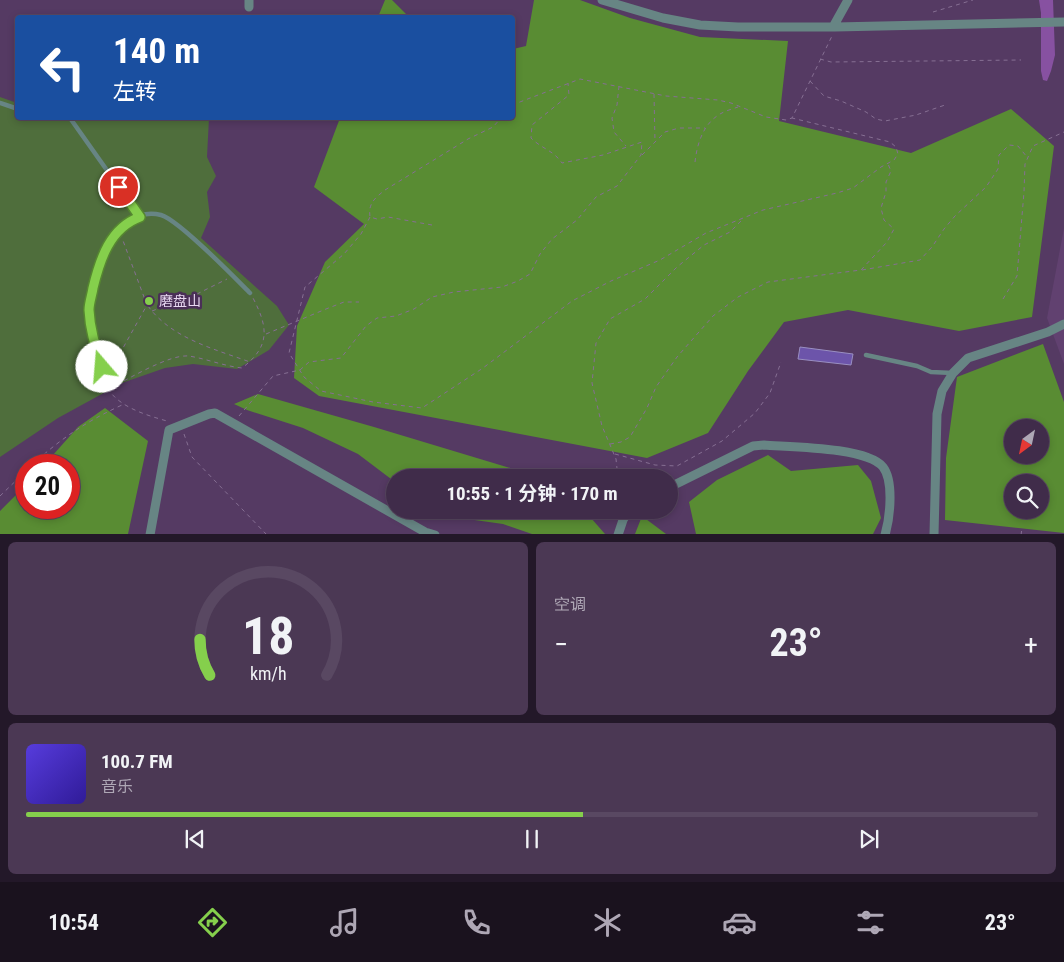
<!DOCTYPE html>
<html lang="zh">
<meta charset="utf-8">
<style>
:root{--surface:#402c4a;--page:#4b3854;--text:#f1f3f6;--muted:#aea7b5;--line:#594862;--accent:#85cf4c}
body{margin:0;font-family:"Roboto Condensed","Noto Sans SC",sans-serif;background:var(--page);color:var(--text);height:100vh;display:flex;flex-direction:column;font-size:19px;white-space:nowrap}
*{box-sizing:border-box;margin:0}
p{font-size:16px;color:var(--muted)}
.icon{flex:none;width:28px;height:28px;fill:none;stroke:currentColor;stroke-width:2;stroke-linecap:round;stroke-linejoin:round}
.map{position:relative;height:534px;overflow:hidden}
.drawer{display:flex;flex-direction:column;gap:8px;padding:8px;background:#231829;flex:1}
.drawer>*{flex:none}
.guide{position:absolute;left:15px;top:15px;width:500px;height:105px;border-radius:5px;box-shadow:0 2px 8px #0003,0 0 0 1px var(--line);background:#1a4fa0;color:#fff;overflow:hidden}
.needle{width:32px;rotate:213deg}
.tools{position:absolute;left:1004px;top:419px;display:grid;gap:10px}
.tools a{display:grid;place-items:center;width:45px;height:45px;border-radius:50%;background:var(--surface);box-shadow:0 2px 8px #0003,0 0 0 1px var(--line);font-size:25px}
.speed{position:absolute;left:15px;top:454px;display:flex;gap:10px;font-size:25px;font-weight:700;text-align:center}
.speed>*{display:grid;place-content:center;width:65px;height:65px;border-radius:50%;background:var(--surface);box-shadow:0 2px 8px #0003,0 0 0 1px var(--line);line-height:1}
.speed .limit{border:8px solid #d22;background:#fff;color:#111}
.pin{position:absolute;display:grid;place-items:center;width:42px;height:42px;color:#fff;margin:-21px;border:2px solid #fff;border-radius:50%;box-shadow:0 1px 5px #0007}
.me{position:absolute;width:55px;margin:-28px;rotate:342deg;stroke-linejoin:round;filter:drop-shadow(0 0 4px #0008)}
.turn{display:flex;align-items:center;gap:18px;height:105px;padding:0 15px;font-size:22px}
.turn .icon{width:65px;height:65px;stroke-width:2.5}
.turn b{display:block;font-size:35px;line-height:42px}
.big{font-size:38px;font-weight:700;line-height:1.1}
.drawer .tile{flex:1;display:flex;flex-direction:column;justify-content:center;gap:8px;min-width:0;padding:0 18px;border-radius:8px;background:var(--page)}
.drawer .dial{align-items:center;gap:0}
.dial svg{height:130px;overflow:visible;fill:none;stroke:var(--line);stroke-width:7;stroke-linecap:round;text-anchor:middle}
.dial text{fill:var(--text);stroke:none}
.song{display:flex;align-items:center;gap:15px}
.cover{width:60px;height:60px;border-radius:8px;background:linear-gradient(135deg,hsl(250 70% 55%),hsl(250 70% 35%))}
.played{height:5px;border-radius:2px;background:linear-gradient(90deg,var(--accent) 55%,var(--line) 55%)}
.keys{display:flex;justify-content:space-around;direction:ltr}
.heat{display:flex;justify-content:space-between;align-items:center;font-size:28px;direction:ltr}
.drawer .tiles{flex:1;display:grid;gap:8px;grid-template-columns:1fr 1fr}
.tile:last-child{grid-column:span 2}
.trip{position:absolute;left:386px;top:469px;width:292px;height:50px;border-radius:25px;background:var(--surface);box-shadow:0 2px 8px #0003,0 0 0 1px var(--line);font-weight:700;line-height:50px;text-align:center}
.dock{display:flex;height:80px;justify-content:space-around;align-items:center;background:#1a121e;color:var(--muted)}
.dock .icon{width:35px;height:35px}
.dock .selected{color:var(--accent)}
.dock b{font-size:22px;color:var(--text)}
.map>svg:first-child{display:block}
.built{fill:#614170}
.green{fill:#4f6e3c}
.forest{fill:#598c33;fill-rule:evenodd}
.water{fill:#8751a1}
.building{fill:#6c54aa;stroke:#9a8fc2}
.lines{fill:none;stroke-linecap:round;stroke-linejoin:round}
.path{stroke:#866f93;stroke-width:1;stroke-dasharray:4 4;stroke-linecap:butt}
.lane{stroke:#678584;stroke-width:4.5}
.street{stroke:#678584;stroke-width:9}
.route-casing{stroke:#568731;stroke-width:12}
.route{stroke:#85cf4c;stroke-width:9}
.poi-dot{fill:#85cf4c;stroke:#4a2f57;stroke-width:2}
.labels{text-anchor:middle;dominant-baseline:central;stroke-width:5;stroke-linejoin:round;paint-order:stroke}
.poi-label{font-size:14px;fill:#e7d7f0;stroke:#4a2f57;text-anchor:start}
</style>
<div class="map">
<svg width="1064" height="535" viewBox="0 0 1064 535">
<rect width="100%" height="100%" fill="#553a63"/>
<path class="built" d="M1064,228V364L1047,318Z"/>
<path class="green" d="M0,97L17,103L18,118H209L207,157L216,176L207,192L210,217L201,238L277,306L289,325L269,350L237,369L193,364L165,368L122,383L58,418L0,457Z"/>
<path class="forest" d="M385,0H392L409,17H378Z
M534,0H580L630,18L700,37L788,41L779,121L911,153L1011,109L1054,146L1032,317L959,331L848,310L784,322L748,371L708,433L647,458L319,396L294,378L297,326L325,262L364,224L314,187L340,118H512L513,49L526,46Z
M1043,344L1064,402V533L945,520L946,458L957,377ZM1012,428H1040V455H1012ZM1040,482V510H1012V482Z
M258,394L374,427L540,477L395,478V482L358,454L303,428L247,410L234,404Z
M105,408L148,441L128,534H0V511L26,485V508H69V465H44L78,427Z
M768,455L791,471L858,465L871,481L881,518L873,534H696L689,502L717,480Z
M432,510H584L605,534H532L503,524L439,515Z
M642,516L666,534H635Z"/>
<path class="water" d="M1039,0H1053L1055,55L1051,71L1047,81L1043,80L1041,71V13Z"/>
<path class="building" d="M800,347L853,354L851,365L798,359Z"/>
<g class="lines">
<path class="path" d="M933,12L973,0
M820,59L831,62L1021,60
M810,81L824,96L841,101L866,112L876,119L885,121L916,115L945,105
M619,86L617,105L612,118L614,132L626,146
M654,94L655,142
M512,105L580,79L666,96L718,100L731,103L766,117L786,120L792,118L832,36
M642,155L665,132L679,128H705
M695,162C697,144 703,124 720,114C725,111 732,109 738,107
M370,217L361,234L344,254L305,287L289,353L304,377L321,391L373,402L422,408L483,368L572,301L611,281L660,260L706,233L763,210L837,193L853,188L881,167L894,160L898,154L896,147L890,142L792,118
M432,225L388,217L377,219L370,217C368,203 375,198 385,190L468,139L493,127L501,118
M862,270L920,260L932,247L944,229L955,216L986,187L998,169L999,155L1009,145L1018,146L1027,157
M1003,299L1017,276L1024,192L1025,164L1033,146L1064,132
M148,306C171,338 214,349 250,362
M152,311L197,294L227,279
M266,334L326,309L344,302H359
M103,373C105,403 142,414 167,421
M104,382L147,305L122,238
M110,388C129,379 169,354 189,356C207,359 224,366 242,368C271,346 268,327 253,298
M239,416L273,376L300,370L309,362L341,358L366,326L377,318L396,316L414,309L432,297L454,292L502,287L518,281L530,274L540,254L552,239L577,220L596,197L617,186L641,155L642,142L603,155L562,163C553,150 542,149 531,138L532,125L569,95L568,83
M184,434L192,457L267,535
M610,444L621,442L630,437L647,408L656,387L677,357L713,316L738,297L768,282L861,270L887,242L894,229L884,220L881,208L886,192V182L891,171L888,164
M615,454L655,465L677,466L722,441L755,413L770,393L781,362
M32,465C60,439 87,421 122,405
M618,478L616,459L602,426L592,383L596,343L610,319L645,299L677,267L704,245L730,232L743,219
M0,496L26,471
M1021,535L1022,528"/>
<path class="lane" d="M0,103L18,109
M40,118H43
M70,118L140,217
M866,355L917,366L931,372L953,373
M102,367C96,348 87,328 89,307C92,274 116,204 161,215C179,220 234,277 250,293"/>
<path class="street" d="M602,0L663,18L700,25L738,27H835L1064,22
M249,7V0
M833,27L848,0
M670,487L753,446L764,445C790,447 867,447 883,467C894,481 890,518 885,535
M150,535L169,430L209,414L215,413L425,532L435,535
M618,535L623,520L629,510
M934,535L937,414L942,391L953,373L968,358L1048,332L1064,324"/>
</g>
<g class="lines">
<defs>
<path id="route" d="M102,367C96,348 90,331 89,310C89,303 92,295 93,288C100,259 110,228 140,217L119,187"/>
</defs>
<use href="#route" class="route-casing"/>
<use href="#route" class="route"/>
</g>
<circle class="poi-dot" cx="149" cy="301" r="5"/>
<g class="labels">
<g class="poi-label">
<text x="159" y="301">磨盘山</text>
</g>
</g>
</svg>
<div class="tools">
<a><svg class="needle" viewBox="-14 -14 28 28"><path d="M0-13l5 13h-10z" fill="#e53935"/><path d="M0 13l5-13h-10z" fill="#aea7b5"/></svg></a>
<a><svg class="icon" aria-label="search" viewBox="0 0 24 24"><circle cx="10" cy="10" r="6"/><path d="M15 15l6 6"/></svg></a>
</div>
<div class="speed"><div class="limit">20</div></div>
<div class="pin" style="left:119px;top:187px;background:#d93025"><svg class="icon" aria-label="arrive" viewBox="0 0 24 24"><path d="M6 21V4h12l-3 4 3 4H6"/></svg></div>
<svg class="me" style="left:102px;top:367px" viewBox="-20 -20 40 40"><circle r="19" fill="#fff"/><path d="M0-13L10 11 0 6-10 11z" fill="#85cf4c"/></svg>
<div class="trip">10:55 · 1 分钟 · 170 m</div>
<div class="guide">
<div class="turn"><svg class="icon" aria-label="left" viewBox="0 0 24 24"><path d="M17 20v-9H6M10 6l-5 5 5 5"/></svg><div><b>140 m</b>左转</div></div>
</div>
</div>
<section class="drawer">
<div class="tiles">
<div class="tile dial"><svg viewBox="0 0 100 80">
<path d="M14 69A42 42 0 1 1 86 69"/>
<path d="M14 69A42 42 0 0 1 8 47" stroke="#85cf4c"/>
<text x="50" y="56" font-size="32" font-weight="700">18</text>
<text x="50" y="72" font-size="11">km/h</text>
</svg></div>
<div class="tile"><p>空调</p>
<div class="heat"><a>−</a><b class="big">23°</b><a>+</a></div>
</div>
<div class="tile">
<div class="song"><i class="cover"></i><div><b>100.7 FM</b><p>音乐</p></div></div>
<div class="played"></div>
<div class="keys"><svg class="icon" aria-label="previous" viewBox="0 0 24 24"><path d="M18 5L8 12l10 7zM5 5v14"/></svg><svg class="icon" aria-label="pause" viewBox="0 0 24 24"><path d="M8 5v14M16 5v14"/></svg><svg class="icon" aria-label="next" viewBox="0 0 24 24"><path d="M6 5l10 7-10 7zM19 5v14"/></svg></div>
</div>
</div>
</section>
<nav class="dock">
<b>10:54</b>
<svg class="icon selected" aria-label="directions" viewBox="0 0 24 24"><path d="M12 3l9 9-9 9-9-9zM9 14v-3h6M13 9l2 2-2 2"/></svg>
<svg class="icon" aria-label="music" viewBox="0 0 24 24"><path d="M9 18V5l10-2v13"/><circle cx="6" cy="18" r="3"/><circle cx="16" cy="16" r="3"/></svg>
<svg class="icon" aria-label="phone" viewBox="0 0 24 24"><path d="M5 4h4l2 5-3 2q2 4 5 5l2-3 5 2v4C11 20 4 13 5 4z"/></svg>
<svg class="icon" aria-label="climate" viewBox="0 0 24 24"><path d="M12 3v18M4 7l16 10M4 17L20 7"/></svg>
<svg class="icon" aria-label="car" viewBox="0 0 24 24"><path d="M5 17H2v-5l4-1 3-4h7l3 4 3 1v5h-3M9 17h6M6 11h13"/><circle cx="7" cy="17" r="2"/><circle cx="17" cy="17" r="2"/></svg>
<svg class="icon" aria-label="filters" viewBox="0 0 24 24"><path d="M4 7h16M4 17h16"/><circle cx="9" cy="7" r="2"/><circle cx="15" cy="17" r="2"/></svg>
<b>23°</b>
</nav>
